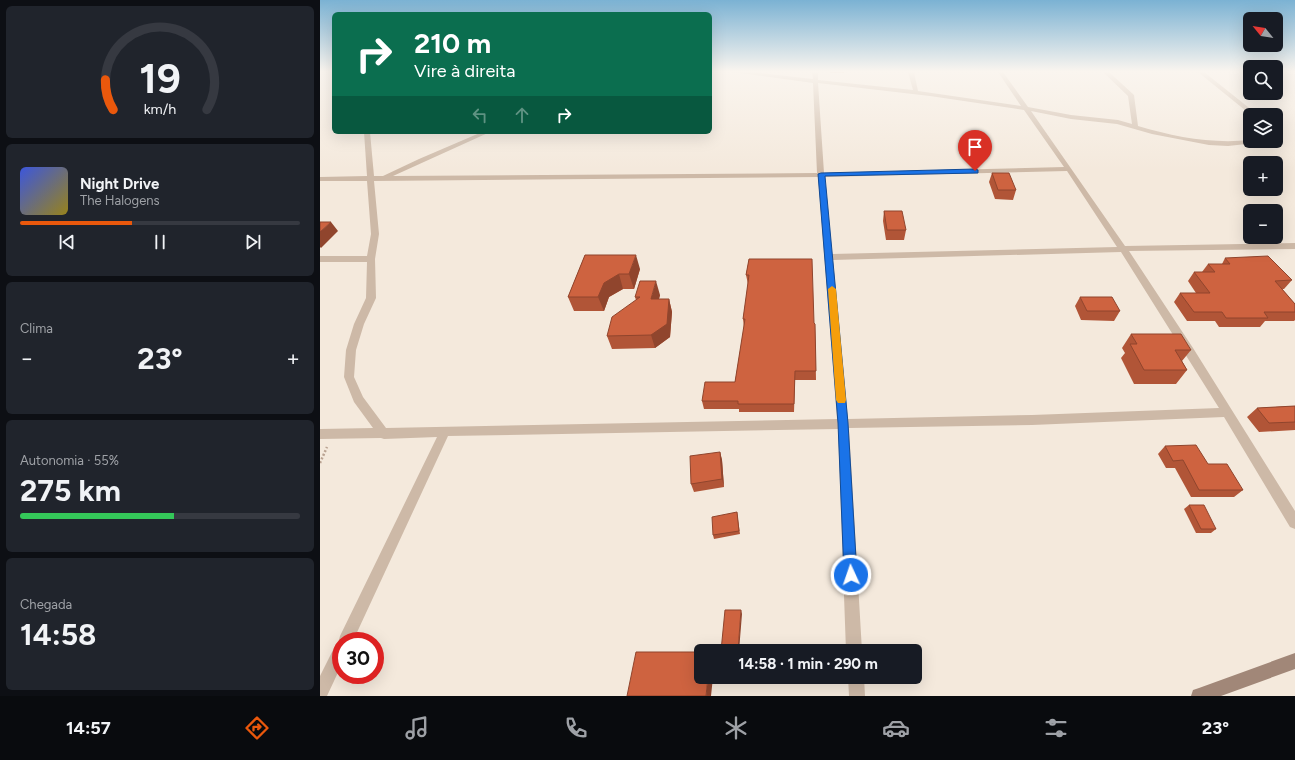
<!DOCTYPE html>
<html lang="pt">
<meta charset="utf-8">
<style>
:root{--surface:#171b24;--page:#20242c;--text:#f1f3f6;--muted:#9ea1a6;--line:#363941;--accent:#ea580c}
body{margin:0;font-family:Figtree,sans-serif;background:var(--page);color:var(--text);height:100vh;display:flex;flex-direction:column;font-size:15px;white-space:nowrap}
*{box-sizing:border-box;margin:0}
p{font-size:13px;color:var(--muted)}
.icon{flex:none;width:22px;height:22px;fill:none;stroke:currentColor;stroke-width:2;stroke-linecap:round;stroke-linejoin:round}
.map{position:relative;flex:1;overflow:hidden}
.drawer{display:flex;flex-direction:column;gap:6px;padding:6px;background:#0d0f14;width:320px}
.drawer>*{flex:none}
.top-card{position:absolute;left:12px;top:12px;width:380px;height:122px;border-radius:6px;box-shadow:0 4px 16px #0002;background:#0b6e4f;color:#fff;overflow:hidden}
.needle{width:26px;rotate:300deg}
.fabs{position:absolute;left:923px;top:12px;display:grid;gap:8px}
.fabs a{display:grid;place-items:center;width:40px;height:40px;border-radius:6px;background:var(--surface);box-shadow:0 4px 16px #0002;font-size:20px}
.speed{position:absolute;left:12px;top:632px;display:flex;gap:8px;font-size:20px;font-weight:700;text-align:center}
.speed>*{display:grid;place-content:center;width:52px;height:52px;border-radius:50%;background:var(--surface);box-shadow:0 4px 16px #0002;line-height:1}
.speed .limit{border:6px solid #d22;background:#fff;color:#111}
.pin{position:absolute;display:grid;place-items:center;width:34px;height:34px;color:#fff;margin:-41px -17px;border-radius:50% 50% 50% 0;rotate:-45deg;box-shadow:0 0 4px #0007}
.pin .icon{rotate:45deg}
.me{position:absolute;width:44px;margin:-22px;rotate:357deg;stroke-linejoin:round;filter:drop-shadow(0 0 3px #0008)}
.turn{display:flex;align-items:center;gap:14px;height:84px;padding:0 16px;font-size:18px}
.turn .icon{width:52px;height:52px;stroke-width:2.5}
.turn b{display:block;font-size:28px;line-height:34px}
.lanes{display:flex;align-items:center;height:38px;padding:0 16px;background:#0003;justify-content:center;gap:20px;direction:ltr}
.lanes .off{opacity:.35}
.big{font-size:30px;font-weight:700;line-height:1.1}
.drawer .card{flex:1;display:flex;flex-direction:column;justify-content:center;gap:6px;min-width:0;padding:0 14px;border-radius:6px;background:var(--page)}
.drawer .dial{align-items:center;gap:0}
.dial svg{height:104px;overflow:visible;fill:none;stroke:var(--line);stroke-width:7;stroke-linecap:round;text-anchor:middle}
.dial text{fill:var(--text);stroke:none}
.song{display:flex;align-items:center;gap:12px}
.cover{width:48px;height:48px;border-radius:6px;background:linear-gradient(135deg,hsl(230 70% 55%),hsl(50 70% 35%))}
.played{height:4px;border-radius:2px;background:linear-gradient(90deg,var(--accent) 40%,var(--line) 40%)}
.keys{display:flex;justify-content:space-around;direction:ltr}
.heat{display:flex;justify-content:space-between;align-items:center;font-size:22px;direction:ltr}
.charge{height:6px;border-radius:3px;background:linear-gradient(90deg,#34c759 55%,var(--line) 0)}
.trip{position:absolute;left:374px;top:644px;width:228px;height:40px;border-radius:6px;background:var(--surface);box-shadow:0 4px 16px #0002;font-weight:700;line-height:40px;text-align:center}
.menu{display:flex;height:64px;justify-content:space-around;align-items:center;background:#090b0e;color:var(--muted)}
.menu .icon{width:28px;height:28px}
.menu .selected{color:var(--accent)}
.menu b{font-size:18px;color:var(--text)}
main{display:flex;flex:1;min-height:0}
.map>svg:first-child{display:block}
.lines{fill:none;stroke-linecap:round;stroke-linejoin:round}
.path{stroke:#b9a291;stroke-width:2.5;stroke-dasharray:2 2;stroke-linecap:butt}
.minor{fill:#cdb9a7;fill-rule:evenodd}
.secondary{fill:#a18778;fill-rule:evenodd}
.wall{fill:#b15537}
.shaded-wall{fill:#90452d}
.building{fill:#ce6340;stroke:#90452d}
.route{fill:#1a73e8;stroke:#114b97}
.slow{fill:#f59e0b}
</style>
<main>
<section class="drawer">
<div class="card dial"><svg viewBox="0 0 100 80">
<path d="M14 69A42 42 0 1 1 86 69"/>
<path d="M14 69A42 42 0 0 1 8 46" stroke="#ea580c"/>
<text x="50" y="56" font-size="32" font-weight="700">19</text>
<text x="50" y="72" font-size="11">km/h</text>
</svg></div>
<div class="card">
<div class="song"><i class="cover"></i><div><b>Night Drive</b><p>The Halogens</p></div></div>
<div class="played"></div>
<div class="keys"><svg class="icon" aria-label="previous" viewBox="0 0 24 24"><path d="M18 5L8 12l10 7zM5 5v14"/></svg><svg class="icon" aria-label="pause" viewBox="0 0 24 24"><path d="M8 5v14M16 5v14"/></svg><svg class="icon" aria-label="next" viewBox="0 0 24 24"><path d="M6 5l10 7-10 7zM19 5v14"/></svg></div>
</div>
<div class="card"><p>Clima</p>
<div class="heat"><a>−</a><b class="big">23°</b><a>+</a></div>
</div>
<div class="card"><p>Autonomia · 55%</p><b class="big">275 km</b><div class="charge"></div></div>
<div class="card"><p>Chegada</p><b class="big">14:58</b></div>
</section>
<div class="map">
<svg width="975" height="696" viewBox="0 0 975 696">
<rect width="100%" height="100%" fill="#f4e9dc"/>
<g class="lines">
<path class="path" d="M0,463L7,447"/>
<path class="minor" d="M412,72H432L493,79L492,72H498V80L593,90L588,72H594L598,91L701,106L678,72H683L708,107L751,115L798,120L812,124L808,96L783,72H789L814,95L818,126C855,137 892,144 930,140V141H938L935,143L908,146L889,145L832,134L797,124L751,119L711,111L805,246L975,243V249L809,251L873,348L975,511V529L970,527L904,417L712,425L529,428L542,651H526L518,429L128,436L33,641H21V666L7,696H0V676L16,644L18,643L20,636L117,437L64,439L61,438L0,439V429L53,428L34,402L24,377L26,350L34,324L46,298L47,262H0V256H47L51,234L47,181H0V177L47,176L44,132H50L54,176H63L99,159L162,132H170L73,176L497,173L493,83ZM498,83L610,96L704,110L744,167L504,173ZM747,171L797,247L512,254L505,177ZM498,177L517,419L66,428L43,397L34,377L36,350L44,324L56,298L55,259L59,234L54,181ZM801,252L899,408L712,415L528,419L513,260Z
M878,72H884L938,115H931Z
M956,132L958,133L959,136L956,138Z
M528,677H544L545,696H529Z"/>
<path class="secondary" d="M975,653V669L901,696H871L873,690L879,688Z"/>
</g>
<path class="wall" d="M510,72H524V73H510Z
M672,173L696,190L693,200L675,199L669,182Z
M564,211L586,230L584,240H566L563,221Z
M265,255L320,269L314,289H303L289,297L284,311H254L248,297Z
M905,258L972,280L964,289H962L975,304V320L974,321H945L940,327H899L895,321H867L854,302L860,293H876L868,281L874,272H882L888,264H902Z
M429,259L494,323L495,324L496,380H475L474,412H419V409H384L382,401L415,382L424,327L423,319L428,284L426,275Z
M340,295L339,299H349L352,312L350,337L335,348L292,349L287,336L316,300L315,297Z
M760,297L800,311L794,321L761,320L755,306Z
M811,334L871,350L862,361L867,370L856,384H814L801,358L805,353L802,348Z
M975,406V430L939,432L927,417L937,408Z
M845,446L888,464L923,490L914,497H871L855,468H846L838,454Z
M400,452L402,460L404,487L374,492L371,484Z
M869,505L896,529L891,533H876L864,509Z
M417,512L420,534L394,539L393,535Z"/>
<path class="shaded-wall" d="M11,222L18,231L1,248L0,247V232Z
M316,255L320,269L314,289L309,274Z
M299,274L303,289L289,297L284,311L278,297L284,283Z
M336,281L340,295L335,313L331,299Z
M349,299L352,312L350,337L335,348L331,335Z
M400,452L402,460L404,487L402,479Z
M421,610L422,614L419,651H418Z
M388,677H393L391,696H386Z"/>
<path class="building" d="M672,173H689L696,190H678Z
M564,211H582L586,230H567Z
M0,222H11L0,232Z
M265,255H316L309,274H299L284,283L278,297H248Z
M948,256L972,280L955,281L975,304V312H944L948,318H906L902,312H874L860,293H890L874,272H895L888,264H910L905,258Z
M429,259H492L494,323L495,324L496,371H475L474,404H418V401H382L385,382H415L425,319H423L429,275H426Z
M320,281H336L331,299H349L347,324L331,335L287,336L292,317L320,297H315Z
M760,297H792L800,311H767Z
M811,334H861L871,350H855L867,370H824L810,344H817Z
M975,406V422L949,423L937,408Z
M876,445L888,464H907L923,490H879L863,460L853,461L845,446Z
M400,452L402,479L371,484L370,456Z
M869,505H884L896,529H881Z
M417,512L419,531L393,535L392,517Z
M405,610H421L418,651H401Z
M316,652H381V677H388L386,696H307Z"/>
<linearGradient id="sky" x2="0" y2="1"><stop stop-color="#7bb2d3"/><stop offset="0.42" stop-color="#faf5ef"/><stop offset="1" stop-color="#faf5ef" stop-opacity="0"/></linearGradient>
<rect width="975" height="170" fill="url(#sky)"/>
<path class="route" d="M655,169L658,170V173L505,176L528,423L537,575L535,580L531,581L526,580L524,575L518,423L498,174L501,173Z"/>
<path class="slow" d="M512,286L516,289L526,400L525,403H518L516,400L508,289Z"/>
</svg>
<div class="fabs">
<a><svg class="needle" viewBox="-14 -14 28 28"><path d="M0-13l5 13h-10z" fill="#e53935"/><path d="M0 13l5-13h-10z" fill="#9ea1a6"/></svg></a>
<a><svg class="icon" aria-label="search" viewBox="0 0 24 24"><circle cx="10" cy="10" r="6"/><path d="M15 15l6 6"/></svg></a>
<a><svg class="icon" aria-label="layers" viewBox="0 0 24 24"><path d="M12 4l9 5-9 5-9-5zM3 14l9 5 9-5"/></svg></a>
<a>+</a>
<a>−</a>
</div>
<div class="speed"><div class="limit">30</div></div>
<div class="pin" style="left:655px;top:171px;background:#d93025"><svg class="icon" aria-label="arrive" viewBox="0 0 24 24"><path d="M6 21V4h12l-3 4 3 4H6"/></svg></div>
<svg class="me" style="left:531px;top:575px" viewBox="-20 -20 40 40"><circle r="17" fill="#1a73e8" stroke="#fff" stroke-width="3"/><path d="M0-11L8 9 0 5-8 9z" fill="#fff"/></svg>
<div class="trip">14:58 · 1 min · 290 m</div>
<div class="top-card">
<div class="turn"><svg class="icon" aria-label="right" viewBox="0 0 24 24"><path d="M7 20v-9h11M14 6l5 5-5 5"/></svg><div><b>210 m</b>Vire à direita</div></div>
<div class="lanes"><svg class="icon off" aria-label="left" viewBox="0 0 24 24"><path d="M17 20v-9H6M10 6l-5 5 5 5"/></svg><svg class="icon off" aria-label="ahead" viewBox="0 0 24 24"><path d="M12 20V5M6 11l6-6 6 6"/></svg><svg class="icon" aria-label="right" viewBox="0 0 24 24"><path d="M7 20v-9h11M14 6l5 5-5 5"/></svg></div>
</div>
</div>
</main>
<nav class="menu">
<b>14:57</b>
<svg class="icon selected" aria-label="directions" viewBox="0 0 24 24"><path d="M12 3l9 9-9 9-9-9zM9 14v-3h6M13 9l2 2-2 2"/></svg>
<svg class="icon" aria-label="music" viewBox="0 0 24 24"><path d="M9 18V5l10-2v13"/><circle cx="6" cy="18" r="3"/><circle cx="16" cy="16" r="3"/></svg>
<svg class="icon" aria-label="phone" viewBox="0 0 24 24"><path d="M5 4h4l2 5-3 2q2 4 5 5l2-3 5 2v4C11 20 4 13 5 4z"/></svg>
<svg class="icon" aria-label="climate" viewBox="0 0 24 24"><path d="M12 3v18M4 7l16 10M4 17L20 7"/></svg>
<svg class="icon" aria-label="car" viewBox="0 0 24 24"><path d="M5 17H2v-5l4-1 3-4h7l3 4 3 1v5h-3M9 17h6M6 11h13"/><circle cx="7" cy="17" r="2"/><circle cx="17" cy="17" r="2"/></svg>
<svg class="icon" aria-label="filters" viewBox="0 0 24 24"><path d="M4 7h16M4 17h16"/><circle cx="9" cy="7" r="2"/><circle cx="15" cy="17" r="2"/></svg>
<b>23°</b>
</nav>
